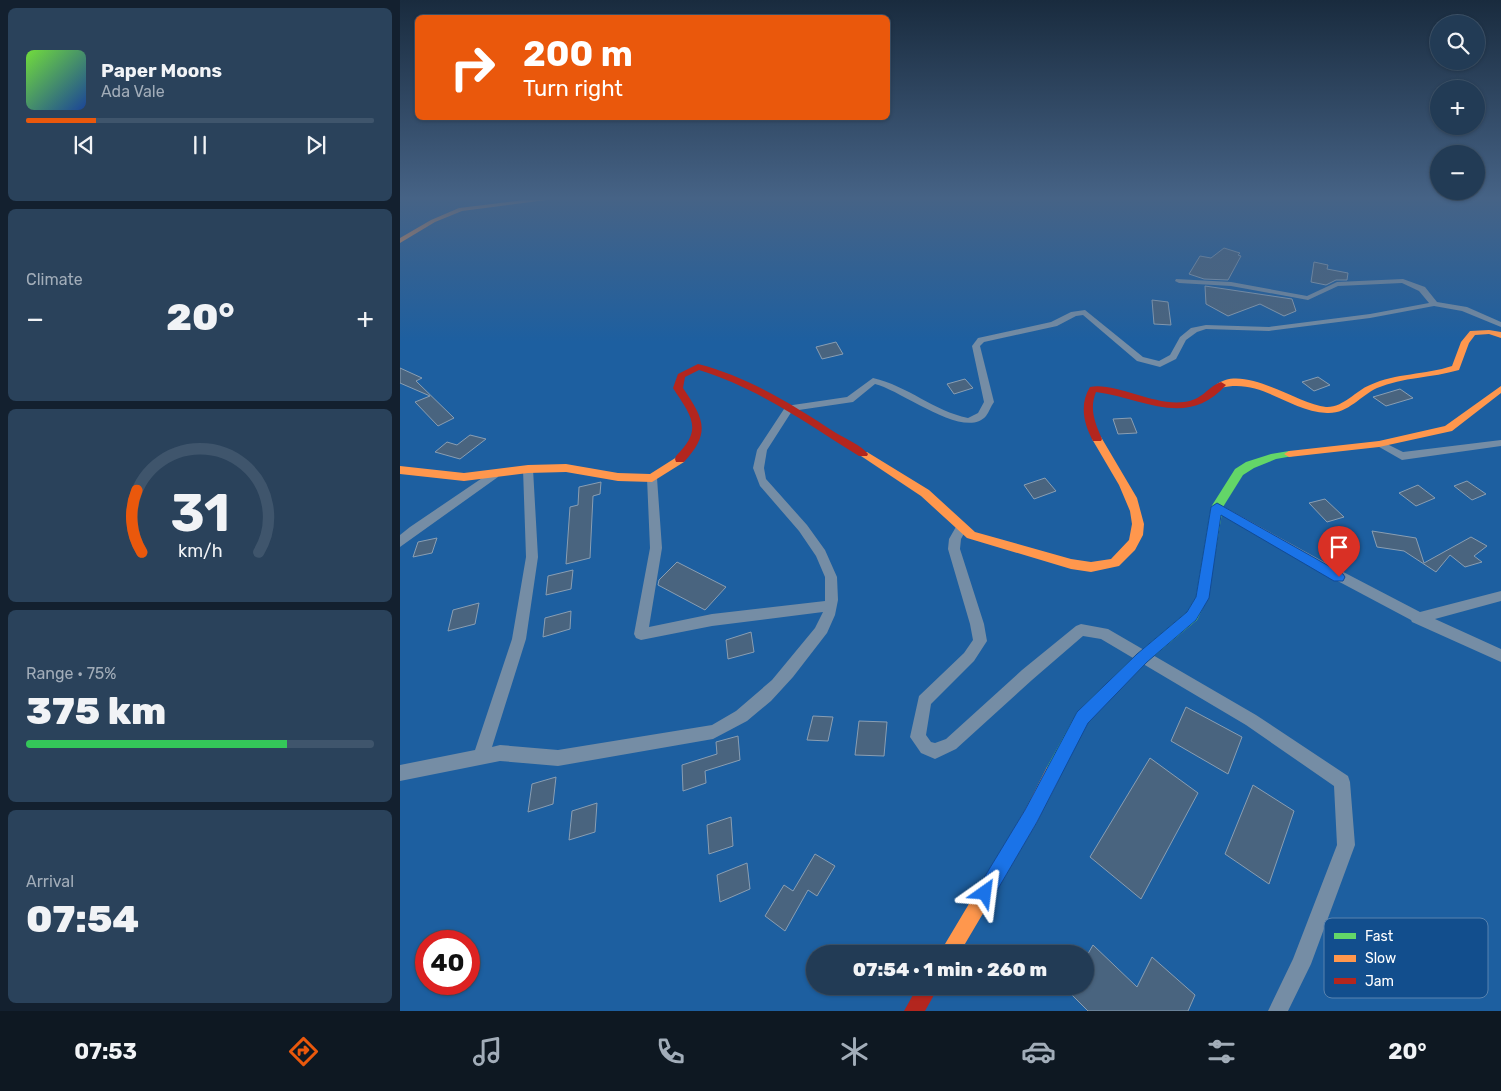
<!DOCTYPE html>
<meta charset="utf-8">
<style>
:root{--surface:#223b55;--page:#2a425b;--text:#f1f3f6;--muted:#a2adb9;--line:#3f556c;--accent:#ea580c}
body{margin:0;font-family:Rubik,sans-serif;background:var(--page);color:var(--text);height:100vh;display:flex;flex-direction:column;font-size:19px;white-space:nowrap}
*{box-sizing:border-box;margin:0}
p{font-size:16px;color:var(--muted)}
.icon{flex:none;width:28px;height:28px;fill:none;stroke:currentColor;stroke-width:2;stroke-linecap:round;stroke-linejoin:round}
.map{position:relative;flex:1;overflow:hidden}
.panel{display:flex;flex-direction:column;gap:8px;padding:8px;background:#13202f;width:400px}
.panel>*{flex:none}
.top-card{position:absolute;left:15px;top:15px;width:475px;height:105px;border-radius:8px;box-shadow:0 1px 4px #0004,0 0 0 1px var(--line);background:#ea580c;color:#fff;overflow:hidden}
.controls{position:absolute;left:1030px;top:15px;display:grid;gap:10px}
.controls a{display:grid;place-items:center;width:55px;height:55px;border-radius:50%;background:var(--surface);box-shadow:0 1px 4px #0004,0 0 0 1px var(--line);font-size:25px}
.speed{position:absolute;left:15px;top:930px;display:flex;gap:10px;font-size:25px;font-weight:700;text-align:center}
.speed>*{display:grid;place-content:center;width:65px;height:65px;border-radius:50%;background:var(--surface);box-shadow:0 1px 4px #0004,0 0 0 1px var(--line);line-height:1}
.speed .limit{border:8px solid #d22;background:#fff;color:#111}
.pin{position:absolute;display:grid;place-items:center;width:42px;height:42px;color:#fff;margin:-51px -21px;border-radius:50% 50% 50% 0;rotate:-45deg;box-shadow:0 0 5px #0007}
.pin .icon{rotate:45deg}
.me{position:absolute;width:55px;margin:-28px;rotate:31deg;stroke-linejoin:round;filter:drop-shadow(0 0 4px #0008)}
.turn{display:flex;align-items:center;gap:18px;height:105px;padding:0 25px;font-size:22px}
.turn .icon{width:65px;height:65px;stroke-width:2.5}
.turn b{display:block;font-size:35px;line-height:42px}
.big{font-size:38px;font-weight:800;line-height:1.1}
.panel .tile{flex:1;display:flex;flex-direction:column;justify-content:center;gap:8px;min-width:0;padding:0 18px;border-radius:8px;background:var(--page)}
.panel .dial{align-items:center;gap:0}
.dial svg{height:130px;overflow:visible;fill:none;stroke:var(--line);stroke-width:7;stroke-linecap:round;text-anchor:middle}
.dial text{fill:var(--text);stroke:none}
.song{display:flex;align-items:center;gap:15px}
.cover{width:60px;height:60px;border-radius:8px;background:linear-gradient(135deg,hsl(100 70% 55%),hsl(220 70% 35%))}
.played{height:5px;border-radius:2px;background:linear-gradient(90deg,var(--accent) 20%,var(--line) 20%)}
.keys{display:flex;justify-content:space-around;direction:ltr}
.heat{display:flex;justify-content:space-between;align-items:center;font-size:28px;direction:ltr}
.charge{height:8px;border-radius:4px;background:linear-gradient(90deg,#34c759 75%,var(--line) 0)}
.trip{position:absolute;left:406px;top:945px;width:288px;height:50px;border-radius:25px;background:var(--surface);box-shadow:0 1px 4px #0004,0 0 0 1px var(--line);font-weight:800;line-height:50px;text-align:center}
.menu{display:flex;height:80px;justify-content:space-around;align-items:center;background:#0e1822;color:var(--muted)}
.menu .icon{width:35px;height:35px}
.menu .selected{color:var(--accent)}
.menu b{font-size:22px;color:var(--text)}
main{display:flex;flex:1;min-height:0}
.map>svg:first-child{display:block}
.green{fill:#1d5fa0;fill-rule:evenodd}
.building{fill:#49647f;stroke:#899eb3}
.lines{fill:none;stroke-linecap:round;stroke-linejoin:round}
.street{fill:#758da5;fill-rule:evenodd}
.fast{fill:#63d668;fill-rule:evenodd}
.slow{fill:#ff974d;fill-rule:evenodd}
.jam{fill:#b3261e;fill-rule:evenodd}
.route{fill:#1a73e8;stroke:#114b97}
.key{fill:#124e8d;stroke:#5983af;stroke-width:1}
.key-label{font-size:14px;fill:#fff}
</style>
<main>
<section class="panel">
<div class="tile">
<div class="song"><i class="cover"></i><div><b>Paper Moons</b><p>Ada Vale</p></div></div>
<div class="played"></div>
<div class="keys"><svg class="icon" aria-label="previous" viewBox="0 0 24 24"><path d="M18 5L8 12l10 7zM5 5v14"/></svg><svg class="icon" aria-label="pause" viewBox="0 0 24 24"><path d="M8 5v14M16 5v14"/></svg><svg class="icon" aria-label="next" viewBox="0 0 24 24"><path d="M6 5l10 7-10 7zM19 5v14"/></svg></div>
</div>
<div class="tile"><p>Climate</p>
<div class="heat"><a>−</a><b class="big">20°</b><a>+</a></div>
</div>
<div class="tile dial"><svg viewBox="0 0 100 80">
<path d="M14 69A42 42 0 1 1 86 69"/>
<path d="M14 69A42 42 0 0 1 11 31" stroke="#ea580c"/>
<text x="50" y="56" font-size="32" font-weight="700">31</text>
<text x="50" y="72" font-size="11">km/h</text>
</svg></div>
<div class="tile"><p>Range · 75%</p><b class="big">375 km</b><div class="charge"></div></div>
<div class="tile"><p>Arrival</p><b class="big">07:54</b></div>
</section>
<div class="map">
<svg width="1101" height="1011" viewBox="0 0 1101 1011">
<rect width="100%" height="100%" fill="#2e4f71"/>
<path class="green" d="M0,200H1101V1011H0ZM26,941H69V984H26ZM415,954H685V986H415Z"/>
<path class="building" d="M824,248L840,253L838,255L841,256L828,280L804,279L789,274L800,256L811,258Z
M914,262L928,265L927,269L948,273L947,280H936L926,285L911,282Z
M805,286L892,299L896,311L884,316L860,304L828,316L806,304Z
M752,300L768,302L771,325L754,324Z
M436,342L443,354L422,359L416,347Z
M0,368L22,378L16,381L54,418L38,426L15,402L30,396L0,383Z
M918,377L930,385L914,391L902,382Z
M565,379L573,388L554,394L547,384Z
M1000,389L1013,398L986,406L973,397Z
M731,418L737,433L718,434L713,419Z
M70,435L86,439L60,459L35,452L47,442L57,445Z
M645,478L656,491L634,499L624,485Z
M1067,481L1086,494L1072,500L1054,486Z
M201,482L200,494L193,496L190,558L166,564L170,507L178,505L179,487Z
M1018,485L1035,498L1016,506L999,493Z
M925,499L944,517L927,522L909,503Z
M972,531L1016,538L1024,563L1071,537L1087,546L1074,556L1082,562L1065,567L1050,555L1036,572L1004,551L977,547Z
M37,538L32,553L13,557L18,542Z
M277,562L326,587L305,610L258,585L259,580Z
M173,570L171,589L146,595L148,576Z
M79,603L75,624L48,631L53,610Z
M171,611L170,629L143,637L145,618Z
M351,632L354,652L328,659L326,640Z
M786,707L842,737L828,774L771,741Z
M413,716L433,717L428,741L407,740Z
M459,721L487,722L484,756L455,755Z
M338,736L340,760L305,771L306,783L283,791L282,765L317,754L316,742Z
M750,758L798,793L741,899L690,857Z
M156,777L153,804L128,812L132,784Z
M853,785L894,811L869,884L825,854Z
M197,803L195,832L169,840L172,811Z
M331,817L333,846L309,854L307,825Z
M415,854L435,866L417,896L408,890L385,931L365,916L384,885L393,891Z
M347,863L350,889L320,902L317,875Z
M693,945L737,987L752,957L795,995L788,1011H688L663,986H685V959Z"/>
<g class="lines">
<path class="street" d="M776,279L831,282L907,296L937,282L1003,279L1025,287L1037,302L1067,307L1101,322V327L1062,311L1034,306L970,318L869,331L806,329L797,332L786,340L776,359L760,367L737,361L683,315L676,316L657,326L584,342L580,346L594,402C591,406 589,412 586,416C565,441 501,390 475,384L453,402L392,411L367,450L364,468L366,479L407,525L425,550L437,577L438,600L435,615L427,633L393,677L371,701L347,721L313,739L158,766L100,761L0,781V765L75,750L112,639L126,557L123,469L124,466H132L133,469L138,557L126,639L92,747L100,745L158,750L312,725L336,711L372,680L415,628L423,612L312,626L241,640L236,638L234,634L250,548L247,478L248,475H256L257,478L262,548L249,627L312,614L425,601V577L416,556L399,531L360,486L353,468L357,450L386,406L447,397L473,378C508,386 534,411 568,418L578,413L584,402L572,346L578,338L651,322L671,312L685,310L743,357L759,361L770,355L780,337L791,328L806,325L869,327L970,314L1029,303L1019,291L1002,283L938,286L908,300L831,286L779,283L775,281Z
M1101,440V446L1002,460L974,444L979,441L983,442L1003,452Z
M94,470L99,474L98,477L0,547V535L10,527Z
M817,503L926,563L1020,612L1101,591V601L1035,619L1101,649V662L1012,622L1011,620L917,570L813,510L811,507Z
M561,524L565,525L567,528L561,539L560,549L584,624L587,641L574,661L531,704L526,735L531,742L535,743L546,739L622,670L676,626L681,624L708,629L856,715L948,776L950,782L955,845L911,964L888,1011H868L893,959L937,845L934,786L846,725L701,639L683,636L632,680L556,749L535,759L521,753L510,737L519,696L564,653L573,640L570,624L548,549L549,539L557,525Z"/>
<path class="fast" d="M889,451L893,452L894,454L893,456L876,459L854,468L843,475L823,507L808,598L797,620L747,662L687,722L659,779L653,781L647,779L645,773L647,767L677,712L737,654L787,612L796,597L811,507L835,469L846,462L871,454Z"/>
<path class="slow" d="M125,200H146L62,211L35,222L0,243V238L31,220L59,208Z
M1089,330L1101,332V338L1089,334L1075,335L1069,343L1059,370C1032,378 1003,377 977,388C960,396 948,414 927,413C888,411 862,378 821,388L816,385C843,363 897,404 926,407C943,408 955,391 970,385C996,373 1025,375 1052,366L1061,342L1070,331Z
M1101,386V393L1052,431L979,447L889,457L884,454L889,451L979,441L1045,426Z
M697,436L701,437L737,498L744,524L743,535L735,550L719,566L691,572L671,569L567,538L521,496L458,454L459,452H467L529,490L575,532L671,559L691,562L711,559L729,540L732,524L730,511L719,485L692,439Z
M280,455L285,459L284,462L252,482L218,481L166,472L128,473L64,481L0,474V466L64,473L128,465L166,464L218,473L250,474Z
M653,765L659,767L661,773L659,779L637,822L559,954H539L625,810L647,767Z"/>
<path class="jam" d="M298,364C349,377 393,405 436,433C446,439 461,445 468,454L467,456H459C408,424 358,388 299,370L285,377L283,388C303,418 312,432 284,462H276L275,459L276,456C304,429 291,416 273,388L278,374Z
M821,382L826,385C787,429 743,398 696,392C689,409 695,423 702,439L701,441H693C684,424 679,405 690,387C715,382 753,406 784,402C803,400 807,387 821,382Z
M518,986H539L525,1011H504Z"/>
</g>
<linearGradient id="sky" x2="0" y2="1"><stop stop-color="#192b3e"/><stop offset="0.58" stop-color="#466386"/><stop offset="1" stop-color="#466386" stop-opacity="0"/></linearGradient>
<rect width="1101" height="342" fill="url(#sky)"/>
<path class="route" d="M817,503L943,574L945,577L943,581H934L821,515L809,598L796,620L747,662L688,723L637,822L592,899L585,902L579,899L576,893L579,886L625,810L677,712L737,654L787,612L796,597L811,507Z"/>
<rect x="924" y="918" width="164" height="80" rx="8" class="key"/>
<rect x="934" y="933" width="22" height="6" fill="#63d668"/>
<rect x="934" y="955" width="22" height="7" fill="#ff974d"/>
<rect x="934" y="978" width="22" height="6" fill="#b3261e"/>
<g class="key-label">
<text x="965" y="941">Fast</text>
<text x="965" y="963">Slow</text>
<text x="965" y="986">Jam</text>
</g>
</svg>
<div class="controls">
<a><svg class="icon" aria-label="search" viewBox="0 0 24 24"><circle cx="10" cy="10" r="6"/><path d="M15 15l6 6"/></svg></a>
<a>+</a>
<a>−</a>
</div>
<div class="speed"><div class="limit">40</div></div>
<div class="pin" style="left:939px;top:577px;background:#d93025"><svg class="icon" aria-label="arrive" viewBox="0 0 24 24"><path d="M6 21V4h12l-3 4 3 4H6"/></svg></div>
<svg class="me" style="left:585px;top:893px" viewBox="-20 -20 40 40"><path d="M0-17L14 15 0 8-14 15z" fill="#1a73e8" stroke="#fff" stroke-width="4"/></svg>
<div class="trip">07:54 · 1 min · 260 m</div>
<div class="top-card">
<div class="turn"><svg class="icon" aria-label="right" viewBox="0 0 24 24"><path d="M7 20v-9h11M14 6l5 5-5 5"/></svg><div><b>200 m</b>Turn right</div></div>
</div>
</div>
</main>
<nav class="menu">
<b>07:53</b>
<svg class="icon selected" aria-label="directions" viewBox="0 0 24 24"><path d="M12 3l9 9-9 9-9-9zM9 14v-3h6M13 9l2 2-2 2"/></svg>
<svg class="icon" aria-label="music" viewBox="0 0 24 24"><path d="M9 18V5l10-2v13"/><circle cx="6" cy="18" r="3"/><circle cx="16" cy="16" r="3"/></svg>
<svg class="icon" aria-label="phone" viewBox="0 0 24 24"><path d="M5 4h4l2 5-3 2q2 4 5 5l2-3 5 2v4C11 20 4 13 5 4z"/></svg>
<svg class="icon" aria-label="climate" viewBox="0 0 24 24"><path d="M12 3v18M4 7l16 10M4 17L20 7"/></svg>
<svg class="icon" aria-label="car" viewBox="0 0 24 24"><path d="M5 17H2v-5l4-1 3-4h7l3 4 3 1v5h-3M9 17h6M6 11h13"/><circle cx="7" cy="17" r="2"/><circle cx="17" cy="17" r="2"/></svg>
<svg class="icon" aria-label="filters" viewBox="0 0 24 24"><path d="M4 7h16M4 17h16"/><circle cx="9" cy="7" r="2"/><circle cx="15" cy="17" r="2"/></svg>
<b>20°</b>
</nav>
